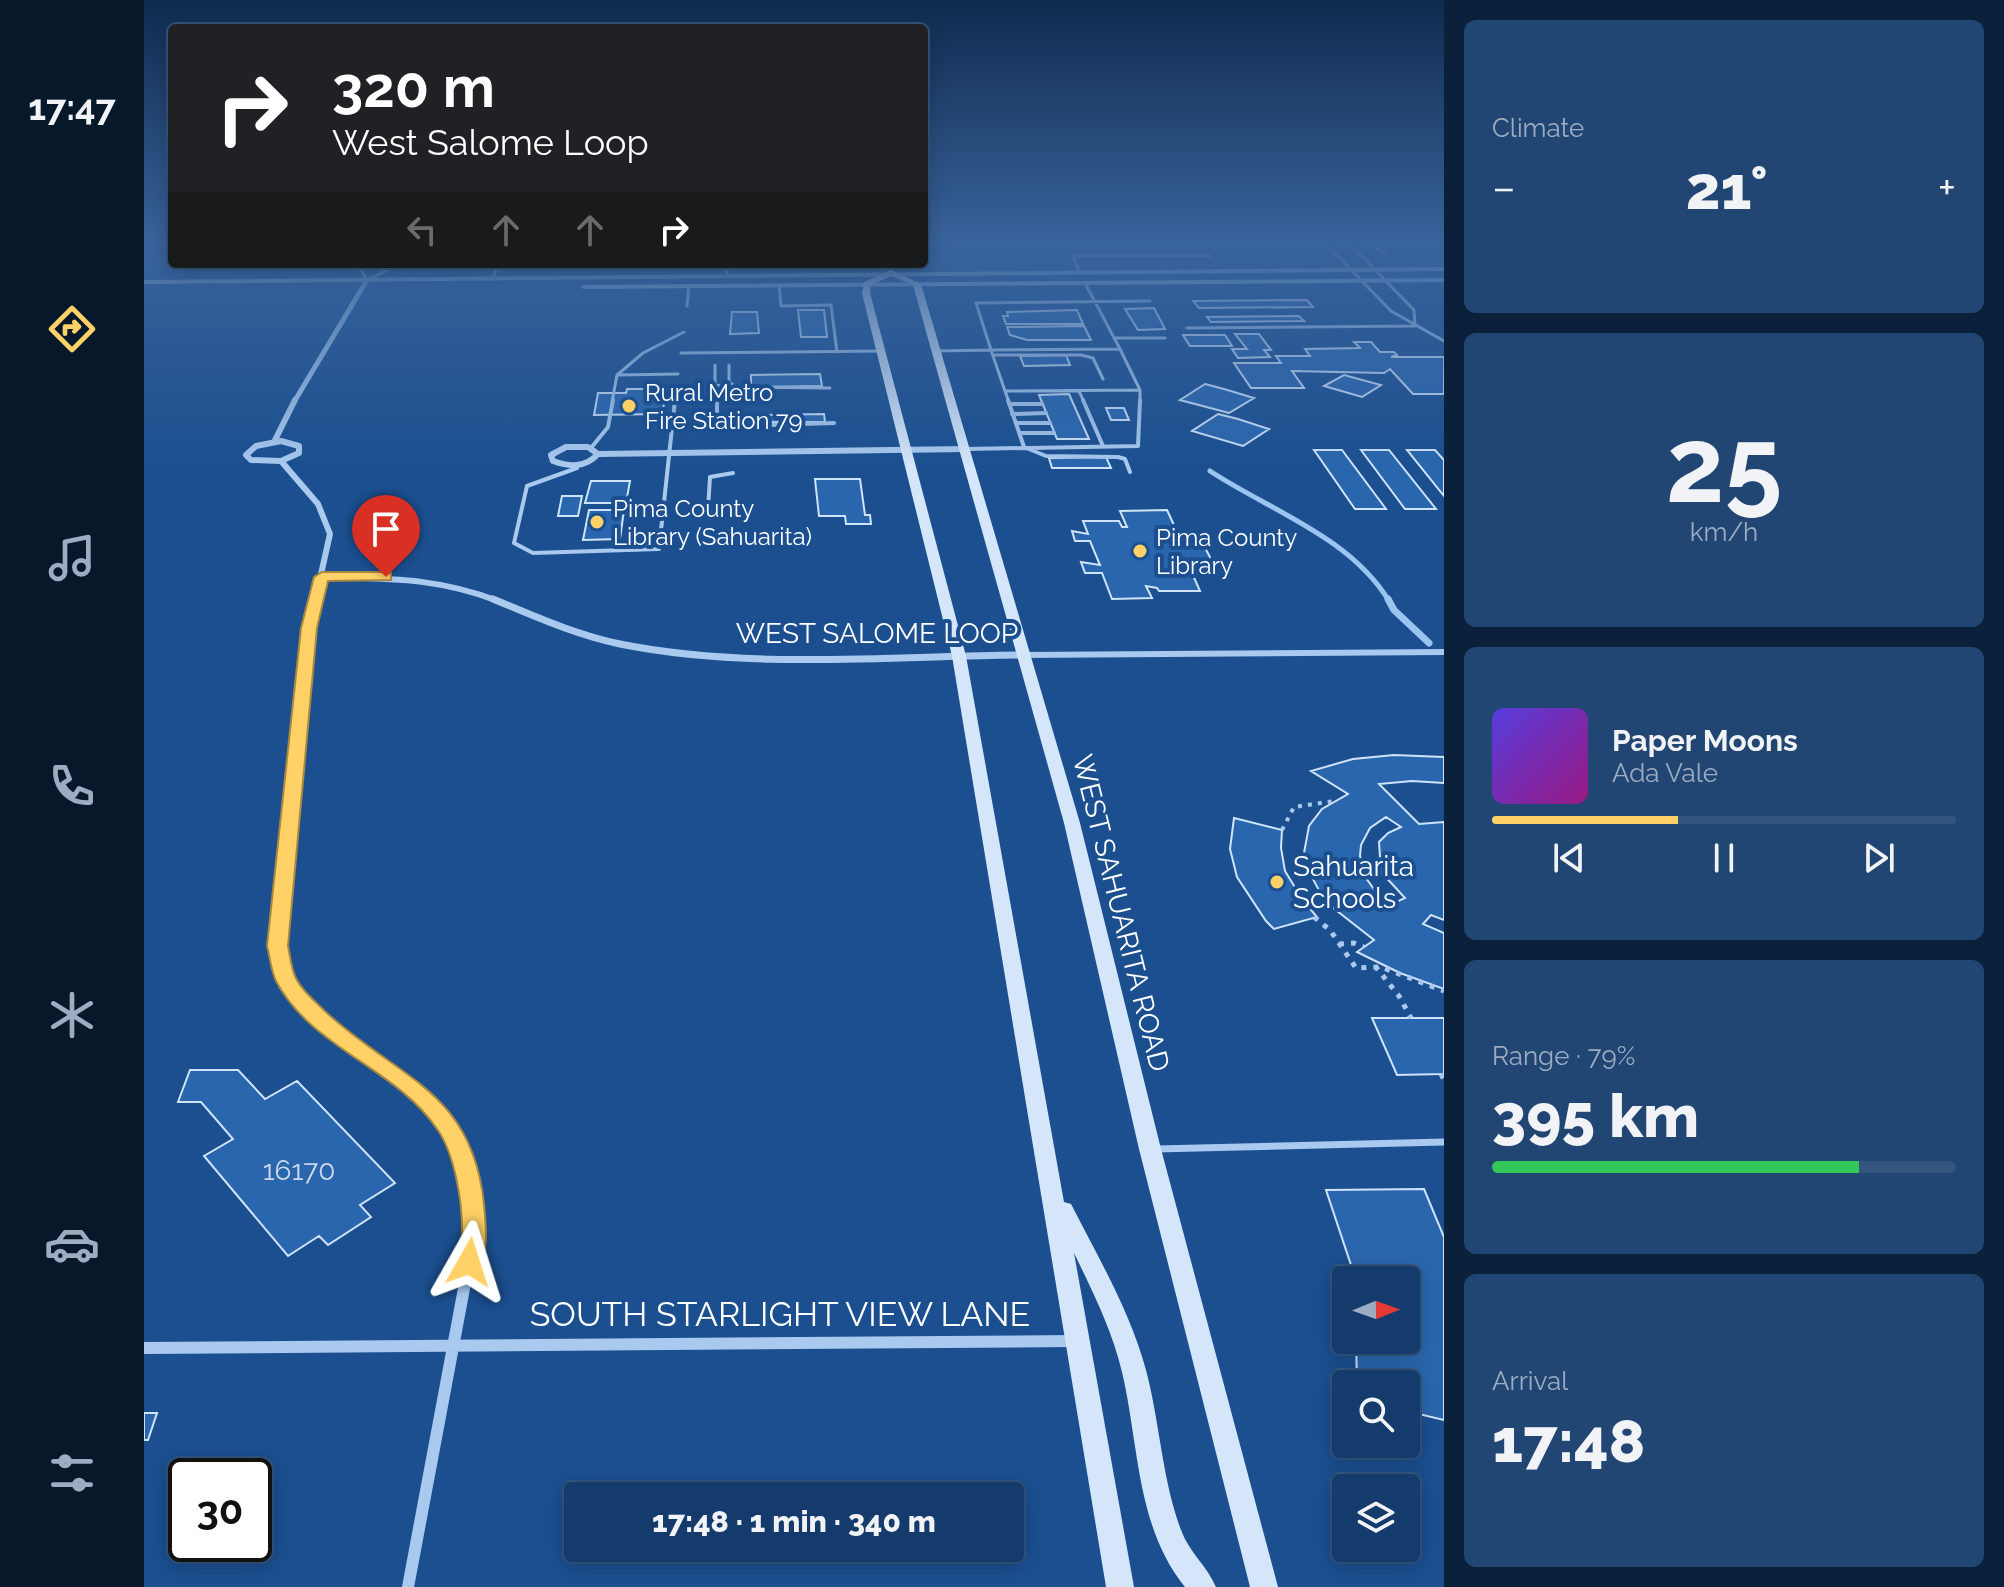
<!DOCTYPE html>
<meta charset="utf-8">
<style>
:root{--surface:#143b6b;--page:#214673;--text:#f1f3f6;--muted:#9dadc1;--line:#33557e;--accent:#ffd166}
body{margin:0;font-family:Raleway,sans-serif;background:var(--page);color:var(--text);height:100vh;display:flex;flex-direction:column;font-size:30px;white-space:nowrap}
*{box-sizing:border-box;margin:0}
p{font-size:26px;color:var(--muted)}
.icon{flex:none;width:44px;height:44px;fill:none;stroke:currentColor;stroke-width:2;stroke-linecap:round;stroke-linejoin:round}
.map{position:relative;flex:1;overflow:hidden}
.panel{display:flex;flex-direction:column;gap:20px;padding:20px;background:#0b203b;width:560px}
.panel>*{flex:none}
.guide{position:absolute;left:24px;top:24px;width:760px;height:244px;border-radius:8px;box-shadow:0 4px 20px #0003,0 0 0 2px var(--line);background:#202124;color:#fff;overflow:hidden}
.needle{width:52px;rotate:89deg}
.fabs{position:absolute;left:1188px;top:1266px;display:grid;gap:16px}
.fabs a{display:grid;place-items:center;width:88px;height:88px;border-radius:8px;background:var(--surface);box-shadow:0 4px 20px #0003,0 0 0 2px var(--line);font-size:40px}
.speed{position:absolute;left:24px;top:1458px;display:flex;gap:16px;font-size:40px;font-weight:700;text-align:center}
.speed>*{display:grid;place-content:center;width:104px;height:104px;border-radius:50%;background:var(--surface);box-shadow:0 4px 20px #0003,0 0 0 2px var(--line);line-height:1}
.speed .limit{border:4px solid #111;border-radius:12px;background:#fff;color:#111}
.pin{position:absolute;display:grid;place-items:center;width:68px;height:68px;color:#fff;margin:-82px -34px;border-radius:50% 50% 50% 0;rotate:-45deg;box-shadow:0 0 8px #0007}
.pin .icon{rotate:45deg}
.me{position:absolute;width:88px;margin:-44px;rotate:6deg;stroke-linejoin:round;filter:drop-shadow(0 0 6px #0008)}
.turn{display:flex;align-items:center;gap:28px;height:168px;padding:0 32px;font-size:36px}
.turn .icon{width:104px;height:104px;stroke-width:2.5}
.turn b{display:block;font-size:56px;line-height:68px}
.lanes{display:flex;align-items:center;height:76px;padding:0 32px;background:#0003;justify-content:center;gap:40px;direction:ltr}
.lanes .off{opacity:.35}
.big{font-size:60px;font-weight:800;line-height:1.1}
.panel .widget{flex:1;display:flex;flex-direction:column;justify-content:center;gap:12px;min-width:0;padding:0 28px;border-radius:12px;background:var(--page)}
.panel .dial{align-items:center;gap:0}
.dial b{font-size:104px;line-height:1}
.song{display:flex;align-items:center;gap:24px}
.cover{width:96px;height:96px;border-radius:12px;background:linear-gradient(135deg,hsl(250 70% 55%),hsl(310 70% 35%))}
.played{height:8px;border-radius:4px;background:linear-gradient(90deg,var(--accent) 40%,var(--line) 40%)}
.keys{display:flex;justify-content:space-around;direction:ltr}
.heat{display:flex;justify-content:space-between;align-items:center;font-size:44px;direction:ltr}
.charge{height:12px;border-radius:6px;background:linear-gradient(90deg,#34c759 79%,var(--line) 0)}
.trip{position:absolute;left:420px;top:1482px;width:460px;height:80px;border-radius:8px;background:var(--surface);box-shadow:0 4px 20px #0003,0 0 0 2px var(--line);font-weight:800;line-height:80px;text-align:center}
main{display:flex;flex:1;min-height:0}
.tabs{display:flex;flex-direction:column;width:144px;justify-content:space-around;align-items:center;background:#08182b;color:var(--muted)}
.tabs .icon{width:56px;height:56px}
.tabs .active{color:var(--accent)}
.tabs b{font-size:36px;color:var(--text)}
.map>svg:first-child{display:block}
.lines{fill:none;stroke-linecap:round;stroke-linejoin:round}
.stream-far1{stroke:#9cc4f0;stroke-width:5}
.stream{stroke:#9cc4f0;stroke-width:7}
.building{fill:#2a66ad;stroke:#cfe3fa;stroke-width:2;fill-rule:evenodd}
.path-far1{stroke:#a9c9ee;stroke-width:4;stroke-dasharray:4 6;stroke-linecap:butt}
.path{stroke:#a9c9ee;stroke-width:5;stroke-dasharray:5 7;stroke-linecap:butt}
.service-far3{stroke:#a9c9ee;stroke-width:3}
.service-far2{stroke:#a9c9ee;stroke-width:4}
.service-far1{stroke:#a9c9ee;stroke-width:6}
.service{stroke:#a9c9ee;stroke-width:7}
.minor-far4{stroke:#a9c9ee;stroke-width:5}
.minor-far3{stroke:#a9c9ee;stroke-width:6}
.minor-far2{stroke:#a9c9ee;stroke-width:7}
.minor-far1{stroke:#a9c9ee;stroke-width:10}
.minor{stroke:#a9c9ee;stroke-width:12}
.tertiary{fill:#a9c9ee;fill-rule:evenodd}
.secondary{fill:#d6e6fa;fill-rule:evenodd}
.route{fill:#ffd166;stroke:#a68842;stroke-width:2}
.poi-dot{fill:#ffd166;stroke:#1b4f8f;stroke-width:3}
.labels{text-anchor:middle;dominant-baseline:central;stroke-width:8;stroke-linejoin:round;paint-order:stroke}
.far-poi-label{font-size:24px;fill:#fff;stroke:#1b4f8f;text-anchor:start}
.street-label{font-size:28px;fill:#fff;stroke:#1b4f8f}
.poi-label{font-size:28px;fill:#fff;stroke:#1b4f8f;text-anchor:start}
.near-number-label{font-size:28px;fill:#cad9ea}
.near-street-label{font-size:34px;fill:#fff;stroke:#1b4f8f}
</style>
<main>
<nav class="tabs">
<b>17:47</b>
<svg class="icon active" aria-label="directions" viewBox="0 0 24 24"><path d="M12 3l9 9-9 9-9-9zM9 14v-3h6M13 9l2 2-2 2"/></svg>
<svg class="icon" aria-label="music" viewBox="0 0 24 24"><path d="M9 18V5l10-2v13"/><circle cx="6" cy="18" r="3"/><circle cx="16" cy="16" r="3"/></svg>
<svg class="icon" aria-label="phone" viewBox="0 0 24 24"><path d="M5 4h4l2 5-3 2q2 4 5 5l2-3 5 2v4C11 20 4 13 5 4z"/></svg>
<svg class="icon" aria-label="climate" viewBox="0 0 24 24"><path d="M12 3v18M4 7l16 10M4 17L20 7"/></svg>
<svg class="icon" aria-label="car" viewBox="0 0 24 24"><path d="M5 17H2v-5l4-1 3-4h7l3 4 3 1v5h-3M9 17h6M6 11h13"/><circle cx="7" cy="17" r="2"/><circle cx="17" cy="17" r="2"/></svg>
<svg class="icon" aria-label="filters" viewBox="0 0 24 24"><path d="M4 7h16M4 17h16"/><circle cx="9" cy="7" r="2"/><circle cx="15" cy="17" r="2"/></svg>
</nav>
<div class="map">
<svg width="1300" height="1587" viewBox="0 0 1300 1587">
<rect width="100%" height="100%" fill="#1b4f8f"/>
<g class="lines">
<path class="stream-far1" d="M1066,471C1127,511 1206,537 1245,601"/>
<path class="stream" d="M1244,599L1250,610L1285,643"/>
</g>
<path class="building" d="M1163,300L1169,307L1055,308L1049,301Z
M1010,308L1021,329L994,330L981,309Z
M654,310H680L683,337H657Z
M933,310L939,324H862L859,316H864L863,312Z
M588,312H613L615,333L586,334Z
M1155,316L1160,321L1067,322L1063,317Z
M940,326L947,340H883L866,335L863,327Z
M1091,334H1115L1127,350H1120L1126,357L1094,358L1088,349H1103Z
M1039,335H1081L1088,346H1046Z
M1210,342H1227L1236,352H1250L1253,355L1247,357H1300V394H1269L1246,369L1240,373L1148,371L1160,388H1107L1090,363H1137L1132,356H1166L1161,349L1216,348Z
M922,355L926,365L880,366L876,356Z
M676,374L678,386L607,387V375Z
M1200,375L1237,385L1218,397L1180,386Z
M1061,384L1080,389L1110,398L1085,413L1036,400Z
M483,389H523L518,414L450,415L454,393H482Z
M925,394L945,439H913L895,395Z
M962,408H980L985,420H967Z
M680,414L681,422H621V415Z
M1074,414L1094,419L1125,429L1099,446L1048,431Z
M1170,450H1198L1242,509H1211Z
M1217,450H1245L1292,509H1261Z
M1263,450H1291L1300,460V496Z
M962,457L967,468H908L905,458Z
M671,479H716L721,515H726L727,524H702L701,516H675Z
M447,481H486L482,503H441Z
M418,496H438L434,516H414Z
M445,510H480L476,539L439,540Z
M1023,510L1035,536H1055L1068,561L1047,562L1053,573H1048L1056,591H1015L1013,588L1002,586L1008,598L968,599L958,573H941L937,562L956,565L946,541H931L928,531L944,534L939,521H975L978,527H983L976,511Z
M1250,755L1300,757V783L1268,781L1235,784L1275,824L1300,822V920L1287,915L1279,924L1300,933V989L1256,973L1213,952L1230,940L1188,907L1177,894L1163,868L1160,853L1165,826L1178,809L1204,794L1167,771L1209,759ZM1242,817L1257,827L1244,833L1235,842L1237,872L1261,898L1248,904L1232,892L1222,878L1216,856L1217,845L1226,828Z
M1090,818L1138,830L1137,848L1141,871L1158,899L1173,917L1130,929L1122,921L1093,877L1086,849Z
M1228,1018H1300V1074L1253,1075Z
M46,1070H94L121,1099L153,1081L251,1183L216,1205L227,1217L184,1245L175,1236L144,1256L60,1156L89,1139L57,1102H34Z
M1280,1189L1300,1237V1420L1262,1411V1384H1213L1212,1340H1262V1280H1212L1182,1190Z
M0,1413H13L4,1440H0Z"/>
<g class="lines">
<path class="path-far1" d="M1138,830L1150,807L1190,801"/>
<path class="path" d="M1170,917L1186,930L1212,968L1237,967L1300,991
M1195,944L1210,943L1220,947
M1231,966L1255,996L1267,1018
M1297,1074L1300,1080"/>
<path class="service-far3" d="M1182,244L1247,311L1300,341
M1206,244L1270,310L1271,326
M1227,244L1241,254
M221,264L217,270L223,280L244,270L248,264
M583,264V274
M936,272L928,256H1067
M349,278L354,264
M941,283L976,349
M635,285L637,306L687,305L693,352
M543,306L545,285
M1043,328L1271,326
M970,338H1021
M792,351L847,350L861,391L996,390V402
M537,353L736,351
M849,355H937L949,358L959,379
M571,365V385L595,389
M585,365V382L592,387L686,388
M473,375L534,374
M996,390L976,349L847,350L832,303L1006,301
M861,391L865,402
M935,391L940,402
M573,399V402
M468,402L473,375L499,353L540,332"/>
<path class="service-far2" d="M573,400V417L591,426L690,423
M864,400L880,447L902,456L974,457L981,459L986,472
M939,400L959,446
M865,404H898
M868,414L902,413
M872,423H906
M875,433H910
M447,448L464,427L469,400
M822,449L994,446L996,400
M431,466L433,468L383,486L370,543L389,553L515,549L531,400
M589,473L566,477L564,509L572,514H589"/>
<path class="service-far1" d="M880,655L1300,652"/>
<path class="service" d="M1012,1149L1300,1142"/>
<path class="minor-far4" d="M150,402L223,280"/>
<path class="minor-far3" d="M137,441L155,446V453L137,461L107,460L102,455L112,446Z
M130,442L151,400
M422,447H444L454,454C441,468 426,467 409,461L407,455Z
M454,454L822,449
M137,461L174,504L186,534L171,601
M178,577C244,579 291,577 354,601"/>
<path class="minor-far2" d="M349,599C390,616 432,635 476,644C604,670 750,656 880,655
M142,855L165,628L171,599"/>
<path class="minor-far1" d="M142,853C139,893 129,935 140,974C144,988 160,1003 170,1013C229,1070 302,1090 325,1178"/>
<path class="minor" d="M0,1348L931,1341
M264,1587L330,1235L325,1176"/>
<path class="tertiary" d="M1300,267V271L0,284V280Z
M1300,278V282L440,289L436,287L440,285Z"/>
<path class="secondary" d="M747,270L777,284L936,823L1017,1149L1134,1587H1106L995,1149L920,823L769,285L747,276L727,285L726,293L822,656L920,1202L927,1204C954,1257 986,1311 1002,1370C1016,1423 1018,1479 1037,1530C1045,1552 1063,1566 1072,1587H1041C992,1527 995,1444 978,1372C968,1330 949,1292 930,1253L990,1587H962L808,656L718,293L720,282Z"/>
</g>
<linearGradient id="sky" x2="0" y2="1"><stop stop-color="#0f2b4f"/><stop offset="0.52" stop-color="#39639b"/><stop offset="1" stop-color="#39639b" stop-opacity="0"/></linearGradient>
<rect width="1300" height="467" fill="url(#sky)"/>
<path class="route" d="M242,572L247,573V580L184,581L173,628L144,946C146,955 147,967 151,976C157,990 172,1002 183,1013C255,1079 328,1090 340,1204C342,1227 345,1249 334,1270L325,1273L316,1270C310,1258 317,1248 318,1235C319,1205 311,1154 293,1129C252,1068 167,1048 132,981C127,971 126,957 123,946L157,628L170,577L178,572Z"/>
<g class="poi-dot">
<circle cx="485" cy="406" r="8"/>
<circle cx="453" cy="522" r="8"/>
<circle cx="996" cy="551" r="8"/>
<circle cx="1133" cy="882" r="8"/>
</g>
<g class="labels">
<g class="far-poi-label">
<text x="501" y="392">Rural Metro<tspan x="501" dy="28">Fire Station 79</tspan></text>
<text x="469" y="508">Pima County<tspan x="469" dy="28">Library (Sahuarita)</tspan></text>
<text x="1012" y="537">Pima County<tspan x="1012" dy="28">Library</tspan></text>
</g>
<g class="street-label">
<text x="733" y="633">WEST SALOME LOOP</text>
<text transform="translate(977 913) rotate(76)">WEST SAHUARITA ROAD</text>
</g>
<g class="poi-label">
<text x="1149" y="866">Sahuarita<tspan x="1149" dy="32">Schools</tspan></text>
</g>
<g class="near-number-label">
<text x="155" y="1170">16170</text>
</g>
<g class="near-street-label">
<text x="636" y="1314">SOUTH STARLIGHT VIEW LANE</text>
</g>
</g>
</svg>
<div class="fabs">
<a><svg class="needle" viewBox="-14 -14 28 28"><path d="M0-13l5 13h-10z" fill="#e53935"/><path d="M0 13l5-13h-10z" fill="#9dadc1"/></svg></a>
<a><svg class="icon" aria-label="search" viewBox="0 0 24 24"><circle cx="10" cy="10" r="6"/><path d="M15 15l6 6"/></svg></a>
<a><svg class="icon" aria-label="layers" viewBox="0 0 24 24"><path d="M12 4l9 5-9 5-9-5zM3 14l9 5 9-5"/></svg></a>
</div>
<div class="speed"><div class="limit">30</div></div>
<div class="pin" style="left:242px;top:577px;background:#d93025"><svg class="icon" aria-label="arrive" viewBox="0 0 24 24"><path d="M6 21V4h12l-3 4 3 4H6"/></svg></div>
<svg class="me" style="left:325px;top:1262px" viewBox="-20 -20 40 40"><path d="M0-17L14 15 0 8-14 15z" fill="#ffd166" stroke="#fff" stroke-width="4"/></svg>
<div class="trip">17:48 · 1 min · 340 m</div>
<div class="guide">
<div class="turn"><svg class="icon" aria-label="right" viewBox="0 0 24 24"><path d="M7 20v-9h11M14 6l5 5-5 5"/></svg><div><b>320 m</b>West Salome Loop</div></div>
<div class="lanes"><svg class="icon off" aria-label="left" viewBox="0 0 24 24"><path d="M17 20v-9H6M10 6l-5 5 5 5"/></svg><svg class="icon off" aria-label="ahead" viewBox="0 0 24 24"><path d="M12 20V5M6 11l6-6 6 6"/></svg><svg class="icon off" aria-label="ahead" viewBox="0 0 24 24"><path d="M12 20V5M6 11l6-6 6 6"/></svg><svg class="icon" aria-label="right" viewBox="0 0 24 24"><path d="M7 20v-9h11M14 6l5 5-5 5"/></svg></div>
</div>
</div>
<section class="panel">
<div class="widget"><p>Climate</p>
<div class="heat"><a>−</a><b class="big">21°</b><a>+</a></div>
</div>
<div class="widget dial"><b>25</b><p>km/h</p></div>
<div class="widget">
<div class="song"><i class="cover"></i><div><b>Paper Moons</b><p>Ada Vale</p></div></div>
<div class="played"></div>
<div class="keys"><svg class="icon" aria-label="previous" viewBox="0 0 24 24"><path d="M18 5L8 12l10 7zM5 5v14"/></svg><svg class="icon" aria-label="pause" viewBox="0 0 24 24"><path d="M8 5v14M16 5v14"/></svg><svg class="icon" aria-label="next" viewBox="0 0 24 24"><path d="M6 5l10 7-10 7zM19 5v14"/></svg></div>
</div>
<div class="widget"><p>Range · 79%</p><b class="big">395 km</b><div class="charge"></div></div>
<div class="widget"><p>Arrival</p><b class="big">17:48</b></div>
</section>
</main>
